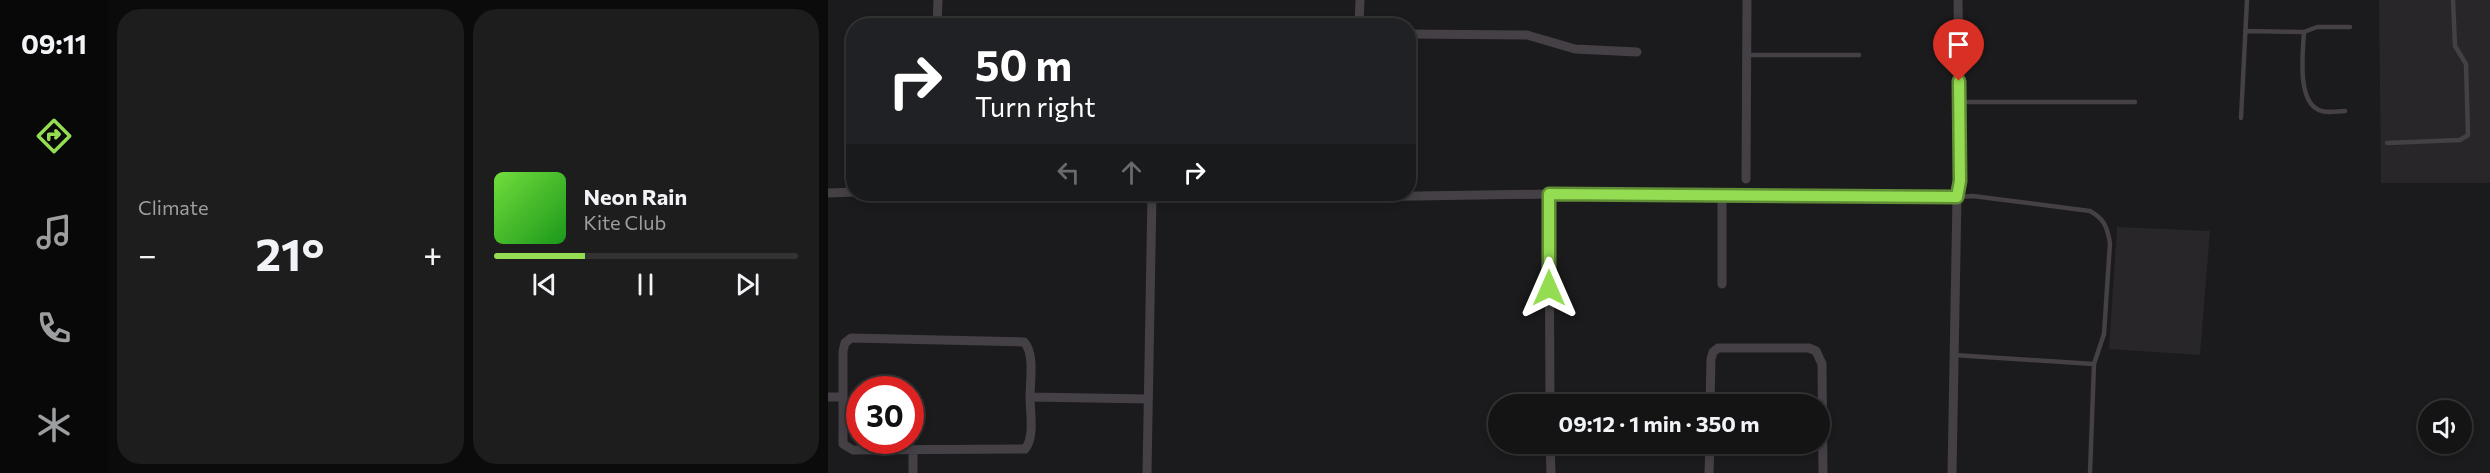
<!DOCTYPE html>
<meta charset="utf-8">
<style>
:root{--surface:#141415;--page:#1d1d1e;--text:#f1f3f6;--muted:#9d9ea0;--line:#333334;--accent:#94dc52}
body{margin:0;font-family:Commissioner,sans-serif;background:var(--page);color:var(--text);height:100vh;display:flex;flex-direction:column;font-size:22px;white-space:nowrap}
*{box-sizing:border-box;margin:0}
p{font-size:20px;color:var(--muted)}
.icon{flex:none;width:33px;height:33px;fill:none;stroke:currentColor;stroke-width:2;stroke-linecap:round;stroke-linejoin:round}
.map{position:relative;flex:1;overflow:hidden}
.panel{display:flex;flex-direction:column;gap:9px;padding:9px;background:#0b0b0c;width:720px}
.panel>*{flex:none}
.hud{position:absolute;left:18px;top:18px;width:570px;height:183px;border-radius:24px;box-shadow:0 3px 9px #0003,0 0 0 2px var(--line);background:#202124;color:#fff;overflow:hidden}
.controls{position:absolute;left:1590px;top:400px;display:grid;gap:12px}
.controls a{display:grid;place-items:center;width:54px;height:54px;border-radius:50%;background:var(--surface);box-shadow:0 3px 9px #0003,0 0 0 2px var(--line);font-size:30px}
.speed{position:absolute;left:18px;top:376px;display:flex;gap:12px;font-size:30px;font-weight:700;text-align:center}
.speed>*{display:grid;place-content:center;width:78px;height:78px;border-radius:50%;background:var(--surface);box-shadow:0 3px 9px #0003,0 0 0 2px var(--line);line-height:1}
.speed .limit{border:9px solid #d22;background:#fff;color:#111}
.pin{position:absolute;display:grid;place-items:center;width:51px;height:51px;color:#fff;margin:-62px -26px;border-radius:50% 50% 50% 0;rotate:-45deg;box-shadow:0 0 6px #0007}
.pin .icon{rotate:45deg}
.me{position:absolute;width:66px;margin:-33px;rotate:0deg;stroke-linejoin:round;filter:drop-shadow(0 0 4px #0008)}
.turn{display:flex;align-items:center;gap:21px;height:126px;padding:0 30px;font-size:27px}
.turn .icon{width:78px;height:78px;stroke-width:2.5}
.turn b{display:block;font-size:42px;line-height:51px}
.lanes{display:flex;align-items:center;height:57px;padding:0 30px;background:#0003;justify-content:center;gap:30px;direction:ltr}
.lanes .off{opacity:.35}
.big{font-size:45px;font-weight:700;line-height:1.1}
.panel .card{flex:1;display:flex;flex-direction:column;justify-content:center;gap:9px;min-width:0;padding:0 21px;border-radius:24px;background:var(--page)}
.song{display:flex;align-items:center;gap:18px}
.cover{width:72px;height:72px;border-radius:9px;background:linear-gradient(135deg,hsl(100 70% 55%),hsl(120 70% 35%))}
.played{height:6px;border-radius:3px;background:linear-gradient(90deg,var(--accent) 30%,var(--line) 30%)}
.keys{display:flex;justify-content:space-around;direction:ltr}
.heat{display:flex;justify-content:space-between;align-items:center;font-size:33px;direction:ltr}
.panel .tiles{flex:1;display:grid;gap:9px;grid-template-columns:repeat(2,1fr)}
.trip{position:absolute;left:660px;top:394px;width:342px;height:60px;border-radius:30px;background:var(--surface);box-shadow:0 3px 9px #0003,0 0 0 2px var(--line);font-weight:700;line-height:60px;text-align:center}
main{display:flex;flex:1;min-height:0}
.tabs{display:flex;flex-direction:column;width:108px;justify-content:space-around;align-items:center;background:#080808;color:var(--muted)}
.tabs .icon{width:42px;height:42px}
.tabs .selected{color:var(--accent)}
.tabs b{font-size:27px;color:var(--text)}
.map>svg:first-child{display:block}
.built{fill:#282628}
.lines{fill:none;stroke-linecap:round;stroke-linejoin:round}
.service{stroke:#444045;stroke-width:4.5}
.minor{stroke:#444045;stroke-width:9}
.route-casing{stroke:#608f35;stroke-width:15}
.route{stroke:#94dc52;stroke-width:10}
</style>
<main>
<nav class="tabs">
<b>09:11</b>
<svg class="icon selected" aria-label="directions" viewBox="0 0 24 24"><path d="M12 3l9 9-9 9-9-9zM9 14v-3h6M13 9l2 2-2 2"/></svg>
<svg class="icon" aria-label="music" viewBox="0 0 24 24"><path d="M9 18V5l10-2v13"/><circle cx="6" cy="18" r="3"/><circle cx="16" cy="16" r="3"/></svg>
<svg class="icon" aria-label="phone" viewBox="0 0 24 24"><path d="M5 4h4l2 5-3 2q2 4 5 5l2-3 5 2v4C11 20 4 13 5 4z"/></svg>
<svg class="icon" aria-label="climate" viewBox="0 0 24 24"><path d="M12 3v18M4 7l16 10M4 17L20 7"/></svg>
</nav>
<section class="panel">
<div class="tiles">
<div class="card"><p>Climate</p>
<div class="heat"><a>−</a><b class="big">21°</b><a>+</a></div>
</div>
<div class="card">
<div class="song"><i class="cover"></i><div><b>Neon Rain</b><p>Kite Club</p></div></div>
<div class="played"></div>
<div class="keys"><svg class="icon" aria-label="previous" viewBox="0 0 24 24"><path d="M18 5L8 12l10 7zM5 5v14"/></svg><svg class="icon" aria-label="pause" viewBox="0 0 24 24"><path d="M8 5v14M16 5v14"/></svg><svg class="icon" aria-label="next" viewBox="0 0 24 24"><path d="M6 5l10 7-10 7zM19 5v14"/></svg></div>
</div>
</div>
</section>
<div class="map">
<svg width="1662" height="473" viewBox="0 0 1662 473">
<rect width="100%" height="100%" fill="#1b1a1c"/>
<path class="built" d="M1551,0H1662V183H1553Z
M1289,227L1382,231L1372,355L1281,349Z"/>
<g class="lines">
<path class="service" d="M1417,31L1476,32C1475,51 1469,98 1489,109C1496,114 1509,111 1517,111
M1476,32L1489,27H1522
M918,55H1031
M1131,102H1307
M1413,118L1419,0
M1559,143L1632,140L1640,135L1638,64L1627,46L1625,0
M1126,355L1266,364L1276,334L1282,243C1279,226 1276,219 1262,211L1145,196L1129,197
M1262,473L1266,364"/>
<path class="minor" d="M109,26L110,0
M531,26L532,0
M580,34L699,35L747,49L809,52
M918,179L919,0
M0,193L26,192
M323,194L527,197L721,194L1129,197
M721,194L722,405
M894,284V195
M0,397H14
M202,397C202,412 207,437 197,449L25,450L15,444V351L17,343L23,338L196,342C207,353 202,382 202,397L320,399
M882,405L883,359L885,352L890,348H981L988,351L994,364L995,473
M722,444L723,473
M85,473V450
M319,473L324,194
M881,473L882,444
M1124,473L1129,197L1133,181L1130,0"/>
</g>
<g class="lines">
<defs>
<path id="route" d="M721,288V194L1129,197L1132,181L1131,81"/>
</defs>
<use href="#route" class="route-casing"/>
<use href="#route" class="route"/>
</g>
</svg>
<div class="controls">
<a><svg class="icon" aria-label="sound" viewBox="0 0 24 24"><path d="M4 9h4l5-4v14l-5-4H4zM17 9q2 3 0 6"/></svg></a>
</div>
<div class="speed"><div class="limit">30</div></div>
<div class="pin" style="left:1131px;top:81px;background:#d93025"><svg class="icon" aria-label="arrive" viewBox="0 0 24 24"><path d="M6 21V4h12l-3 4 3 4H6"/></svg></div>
<svg class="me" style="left:721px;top:288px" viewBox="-20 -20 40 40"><path d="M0-17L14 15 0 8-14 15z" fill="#94dc52" stroke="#fff" stroke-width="4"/></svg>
<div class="trip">09:12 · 1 min · 350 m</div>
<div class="hud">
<div class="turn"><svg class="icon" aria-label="right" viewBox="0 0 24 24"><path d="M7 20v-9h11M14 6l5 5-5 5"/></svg><div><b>50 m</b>Turn right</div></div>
<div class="lanes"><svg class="icon off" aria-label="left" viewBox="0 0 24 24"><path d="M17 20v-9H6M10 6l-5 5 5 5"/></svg><svg class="icon off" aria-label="ahead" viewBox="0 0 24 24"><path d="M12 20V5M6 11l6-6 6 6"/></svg><svg class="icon" aria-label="right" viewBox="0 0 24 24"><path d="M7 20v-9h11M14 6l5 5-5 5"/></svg></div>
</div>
</div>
</main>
